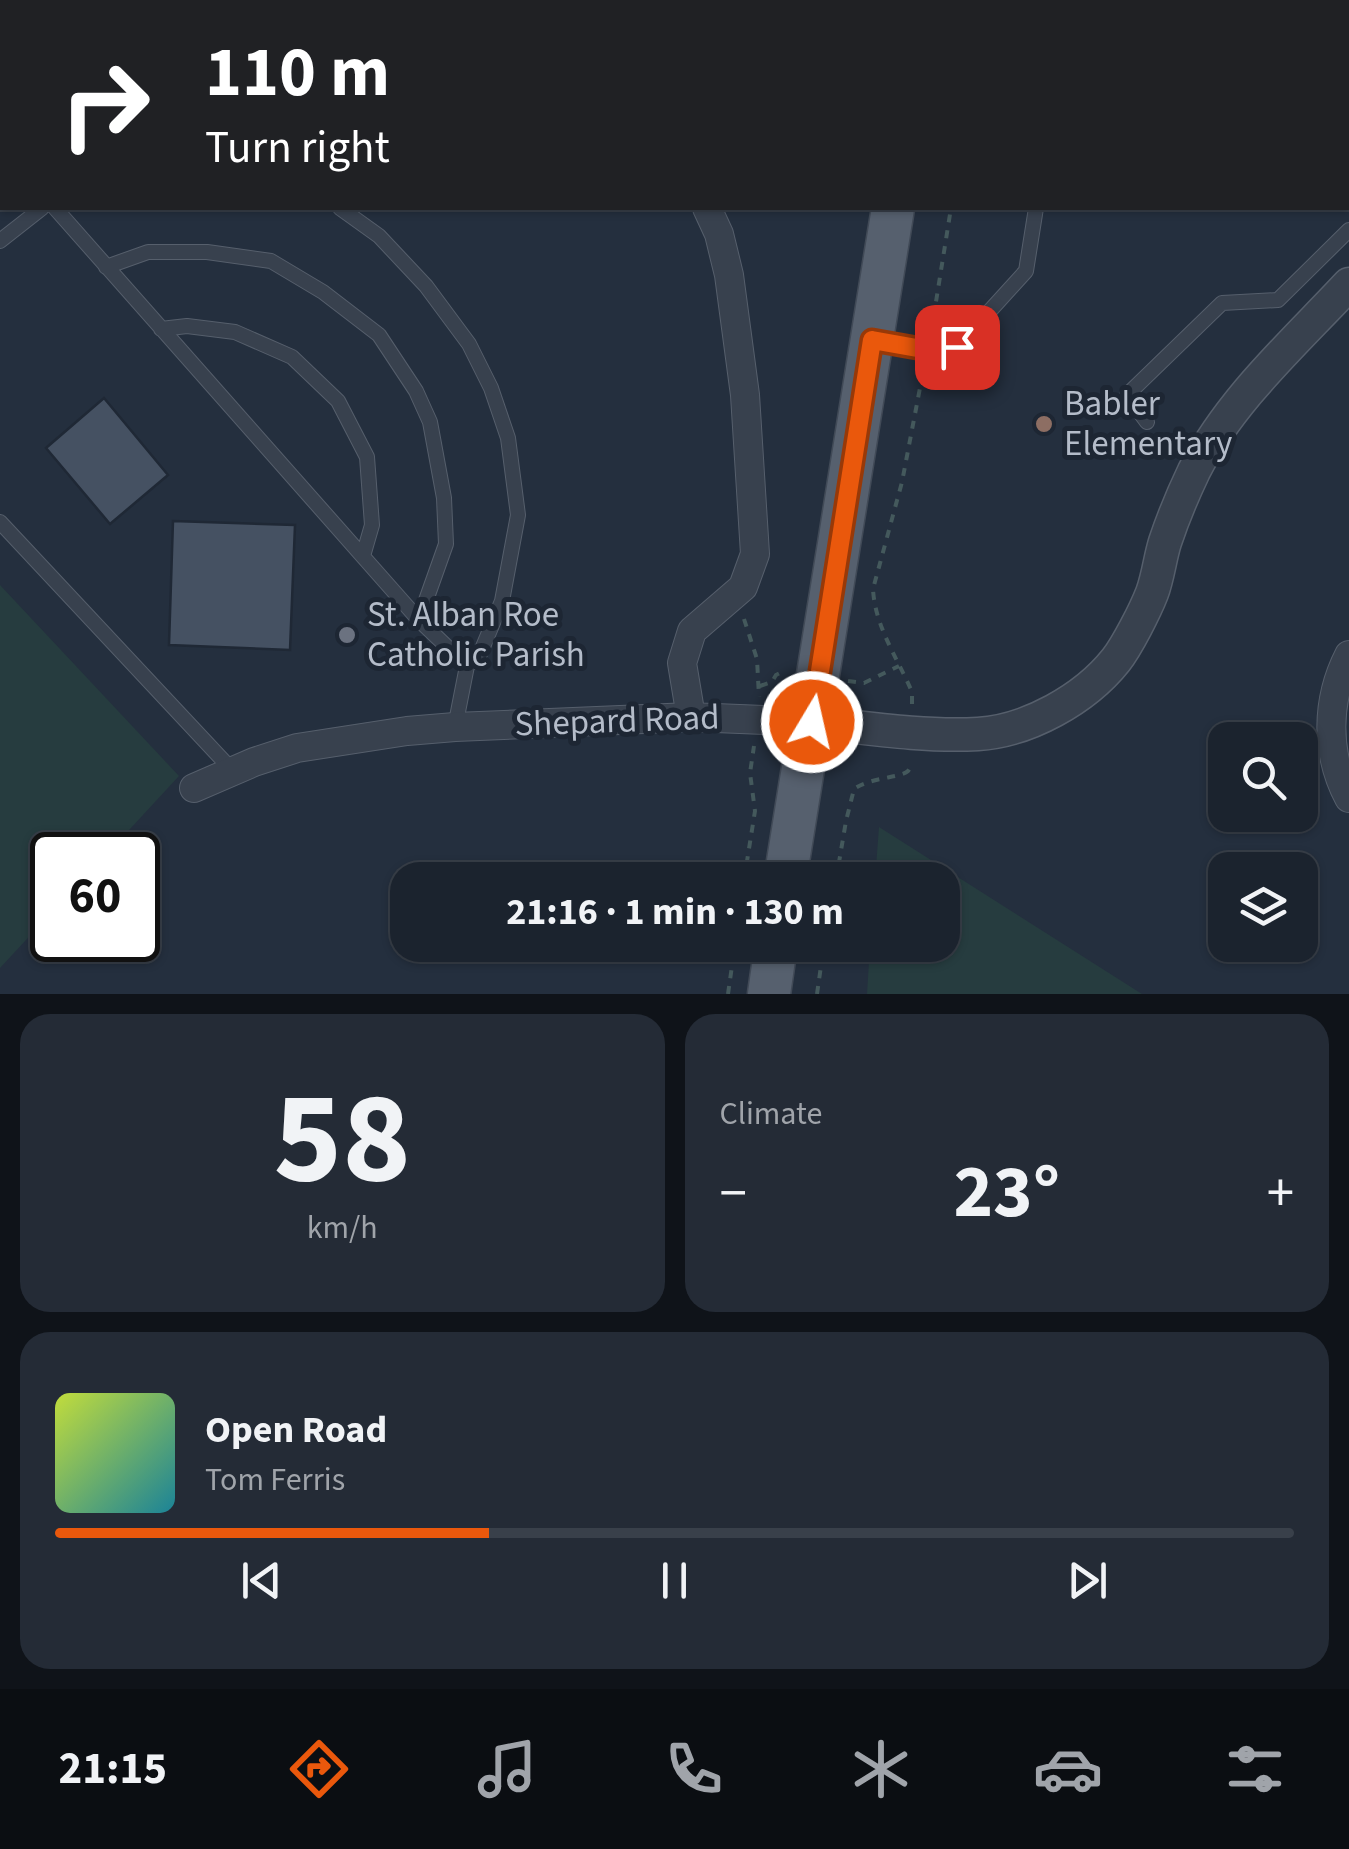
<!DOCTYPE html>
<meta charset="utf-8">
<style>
:root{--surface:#1b232e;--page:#242b36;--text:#f1f3f6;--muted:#a0a4aa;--line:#39404a;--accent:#ea580c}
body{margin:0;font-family:"Source Sans 3",sans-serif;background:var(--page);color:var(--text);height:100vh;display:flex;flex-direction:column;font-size:38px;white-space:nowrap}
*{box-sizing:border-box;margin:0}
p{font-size:32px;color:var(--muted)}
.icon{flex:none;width:55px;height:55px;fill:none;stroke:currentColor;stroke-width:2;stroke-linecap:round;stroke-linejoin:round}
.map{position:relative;height:994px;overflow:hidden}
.side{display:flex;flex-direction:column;gap:20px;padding:20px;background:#0f1319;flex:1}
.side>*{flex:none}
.banner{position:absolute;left:0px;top:0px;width:1350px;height:210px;box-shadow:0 2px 8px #0004,0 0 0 2px var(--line);background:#202124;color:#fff;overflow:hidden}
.controls{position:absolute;left:1208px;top:722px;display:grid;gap:20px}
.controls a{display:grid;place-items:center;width:110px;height:110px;border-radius:20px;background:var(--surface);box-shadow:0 2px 8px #0004,0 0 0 2px var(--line);font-size:50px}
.speed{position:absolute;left:30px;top:832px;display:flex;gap:20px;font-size:50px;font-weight:700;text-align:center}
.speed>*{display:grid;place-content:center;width:130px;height:130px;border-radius:50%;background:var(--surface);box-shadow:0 2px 8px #0004,0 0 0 2px var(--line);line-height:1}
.speed .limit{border:5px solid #111;border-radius:15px;background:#fff;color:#111}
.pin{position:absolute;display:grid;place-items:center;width:85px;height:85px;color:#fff;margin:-42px;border-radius:20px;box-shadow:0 5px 15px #0006}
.me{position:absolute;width:110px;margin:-55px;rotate:9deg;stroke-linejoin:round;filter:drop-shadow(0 0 8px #0008)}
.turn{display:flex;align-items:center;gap:35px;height:210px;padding:0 40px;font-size:45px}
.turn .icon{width:130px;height:130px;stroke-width:2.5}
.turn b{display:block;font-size:70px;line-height:85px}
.big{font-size:75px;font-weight:700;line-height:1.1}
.side .tile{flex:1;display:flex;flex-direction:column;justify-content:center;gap:15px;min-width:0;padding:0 35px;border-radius:30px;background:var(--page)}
.side .dial{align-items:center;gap:0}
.dial b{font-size:130px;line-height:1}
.song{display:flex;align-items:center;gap:30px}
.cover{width:120px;height:120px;border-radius:15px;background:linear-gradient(135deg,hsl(70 70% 55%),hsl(190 70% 35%))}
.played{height:10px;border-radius:5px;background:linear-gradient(90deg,var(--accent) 35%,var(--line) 35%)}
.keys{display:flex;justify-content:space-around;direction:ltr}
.heat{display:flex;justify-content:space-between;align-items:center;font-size:55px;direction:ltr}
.side .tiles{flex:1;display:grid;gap:20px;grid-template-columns:1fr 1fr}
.tile:last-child{grid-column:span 2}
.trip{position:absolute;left:390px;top:862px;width:570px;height:100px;border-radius:30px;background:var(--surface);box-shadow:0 2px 8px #0004,0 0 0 2px var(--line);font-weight:700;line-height:100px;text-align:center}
.tabs{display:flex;height:160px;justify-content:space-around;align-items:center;background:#0b0e12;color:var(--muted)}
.tabs .icon{width:70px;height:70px}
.tabs .selected{color:var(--accent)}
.tabs b{font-size:45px;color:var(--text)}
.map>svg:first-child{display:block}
.green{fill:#263c3f}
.building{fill:#455162;stroke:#1f2835;stroke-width:2.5}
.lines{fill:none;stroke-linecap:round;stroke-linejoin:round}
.service-casing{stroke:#565f6c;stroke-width:16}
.minor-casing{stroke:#565f6c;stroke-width:30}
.tertiary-casing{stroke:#565f6c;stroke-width:35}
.primary-casing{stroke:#414a57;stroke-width:45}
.path{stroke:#44595c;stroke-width:4;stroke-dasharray:8 8;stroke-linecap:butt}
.service{stroke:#38414e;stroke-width:14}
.minor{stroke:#38414e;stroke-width:28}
.tertiary{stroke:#38414e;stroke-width:32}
.primary{stroke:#56606e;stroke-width:42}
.route-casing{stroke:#983908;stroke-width:25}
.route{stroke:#ea580c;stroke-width:18}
.education-dot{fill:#8d6e63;stroke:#1d2633;stroke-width:4}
.worship-dot{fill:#6b7280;stroke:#1d2633;stroke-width:4}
.labels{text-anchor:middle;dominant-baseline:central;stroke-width:10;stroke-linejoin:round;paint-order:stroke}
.poi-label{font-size:35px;fill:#b4bcc9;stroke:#1d2633;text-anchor:start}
.street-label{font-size:35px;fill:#b4bcc9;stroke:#1d2633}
</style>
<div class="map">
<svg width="1349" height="994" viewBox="0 0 1349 994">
<rect width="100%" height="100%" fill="#242f3e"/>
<path class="green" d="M0,585L179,776L106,855H52V912L0,968Z
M879,827L1142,994H867L870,945H942V880H875Z"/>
<path class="building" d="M9,0H161L163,2H5Z
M2,4V207L0,208V6Z
M104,398L168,475L110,524L46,448Z
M173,521L295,525L290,650L169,645Z"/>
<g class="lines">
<defs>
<path id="service" d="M1341,0L1344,2
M1078,2L1079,0
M1348,101L1349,103
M55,208L419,620L467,666
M340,208L379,236L426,286L469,344L491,388L508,438L518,515L502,601L480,654L467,666L455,727
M0,241L42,208
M106,267L148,252H207L271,261L323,292L379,335L416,391L430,422L444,498L446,544L419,620
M161,329L187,326L235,332L292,357L338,401L367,457L372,525L363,556
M877,341L945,353L957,347L1026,271L1036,208
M1147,422L1127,395L1222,303L1278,300L1349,230
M0,522L233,771"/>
<path id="minor" d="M521,0L523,2
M1349,655C1326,700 1325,753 1349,798
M691,717L682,663L692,631L743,587L755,554L745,395L729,275L719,234L707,208
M194,788L254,762L297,748L407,731L455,727L691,717L812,722"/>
<path id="tertiary" d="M812,722C867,728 923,737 978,734C1028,731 1085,699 1116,660C1127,646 1145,611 1152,593C1158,577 1160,558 1165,542C1173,518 1183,494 1194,471C1231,399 1294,343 1349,284"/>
<path id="primary" d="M926,2V0
M785,880L893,208
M769,994L776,945"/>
</defs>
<use href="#service" class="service-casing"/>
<use href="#minor" class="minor-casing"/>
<use href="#tertiary" class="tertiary-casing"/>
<use href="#primary" class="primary-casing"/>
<path class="path" d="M982,2L983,0
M931,333L951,208
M744,619L757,659L759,697
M848,681L864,683L899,666
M760,686L772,682L776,675L784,671
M912,704V692C898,659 875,627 873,589L902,482L924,367
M744,880L755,811L750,773L754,746
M836,880L846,821L854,789C871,777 901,778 908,771C910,769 910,766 912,763
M728,994L735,945
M817,994L824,945"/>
<use href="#service" class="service"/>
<use href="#minor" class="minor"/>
<use href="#tertiary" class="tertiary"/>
<use href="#primary" class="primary"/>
</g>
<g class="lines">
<defs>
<path id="route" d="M812,722L872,340L945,353L957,347"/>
</defs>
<use href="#route" class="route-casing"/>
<use href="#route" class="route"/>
</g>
<circle class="education-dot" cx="1044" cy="424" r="10"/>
<circle class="worship-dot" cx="347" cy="635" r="10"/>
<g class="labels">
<g class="poi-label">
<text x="1064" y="404">Babler<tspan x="1064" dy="40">Elementary</tspan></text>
<text x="367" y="615">St. Alban Roe<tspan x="367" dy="40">Catholic Parish</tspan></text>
</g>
<g class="street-label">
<text transform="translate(617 721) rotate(-2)">Shepard Road</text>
</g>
</g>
</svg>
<div class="controls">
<a><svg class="icon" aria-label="search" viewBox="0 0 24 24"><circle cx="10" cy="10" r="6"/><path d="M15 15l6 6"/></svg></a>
<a><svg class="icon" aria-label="layers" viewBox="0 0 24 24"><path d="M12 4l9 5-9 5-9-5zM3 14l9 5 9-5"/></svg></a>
</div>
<div class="speed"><div class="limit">60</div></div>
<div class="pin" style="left:957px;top:347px;background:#d93025"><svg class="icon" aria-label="arrive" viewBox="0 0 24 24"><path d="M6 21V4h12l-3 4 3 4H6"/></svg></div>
<svg class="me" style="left:812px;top:722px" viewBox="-20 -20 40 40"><circle r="17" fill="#ea580c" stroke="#fff" stroke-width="3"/><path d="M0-11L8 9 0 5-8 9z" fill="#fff"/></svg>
<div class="trip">21:16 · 1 min · 130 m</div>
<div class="banner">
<div class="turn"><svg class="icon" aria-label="right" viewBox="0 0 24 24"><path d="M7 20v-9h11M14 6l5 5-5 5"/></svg><div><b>110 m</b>Turn right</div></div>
</div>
</div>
<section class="side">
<div class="tiles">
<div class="tile dial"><b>58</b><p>km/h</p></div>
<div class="tile"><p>Climate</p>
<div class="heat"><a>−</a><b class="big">23°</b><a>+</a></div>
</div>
<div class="tile">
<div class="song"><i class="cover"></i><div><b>Open Road</b><p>Tom Ferris</p></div></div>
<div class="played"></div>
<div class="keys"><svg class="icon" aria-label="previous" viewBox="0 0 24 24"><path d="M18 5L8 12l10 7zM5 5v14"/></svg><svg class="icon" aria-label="pause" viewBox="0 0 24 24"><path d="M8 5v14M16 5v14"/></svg><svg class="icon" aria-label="next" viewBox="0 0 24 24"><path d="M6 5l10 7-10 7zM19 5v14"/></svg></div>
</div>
</div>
</section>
<nav class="tabs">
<b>21:15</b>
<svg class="icon selected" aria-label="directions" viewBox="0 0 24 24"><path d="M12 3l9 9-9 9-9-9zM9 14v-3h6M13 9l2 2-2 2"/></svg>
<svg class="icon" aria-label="music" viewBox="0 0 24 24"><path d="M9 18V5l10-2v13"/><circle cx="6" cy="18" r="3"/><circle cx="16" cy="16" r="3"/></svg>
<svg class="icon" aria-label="phone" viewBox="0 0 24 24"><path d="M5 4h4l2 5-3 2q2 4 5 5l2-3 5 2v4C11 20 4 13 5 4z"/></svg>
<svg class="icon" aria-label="climate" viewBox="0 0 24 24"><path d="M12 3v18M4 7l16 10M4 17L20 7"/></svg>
<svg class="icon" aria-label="car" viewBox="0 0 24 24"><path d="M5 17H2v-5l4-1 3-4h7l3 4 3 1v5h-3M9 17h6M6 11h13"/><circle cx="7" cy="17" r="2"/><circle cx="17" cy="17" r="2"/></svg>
<svg class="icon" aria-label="filters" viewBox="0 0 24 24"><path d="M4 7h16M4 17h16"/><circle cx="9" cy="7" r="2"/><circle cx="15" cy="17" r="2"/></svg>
</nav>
